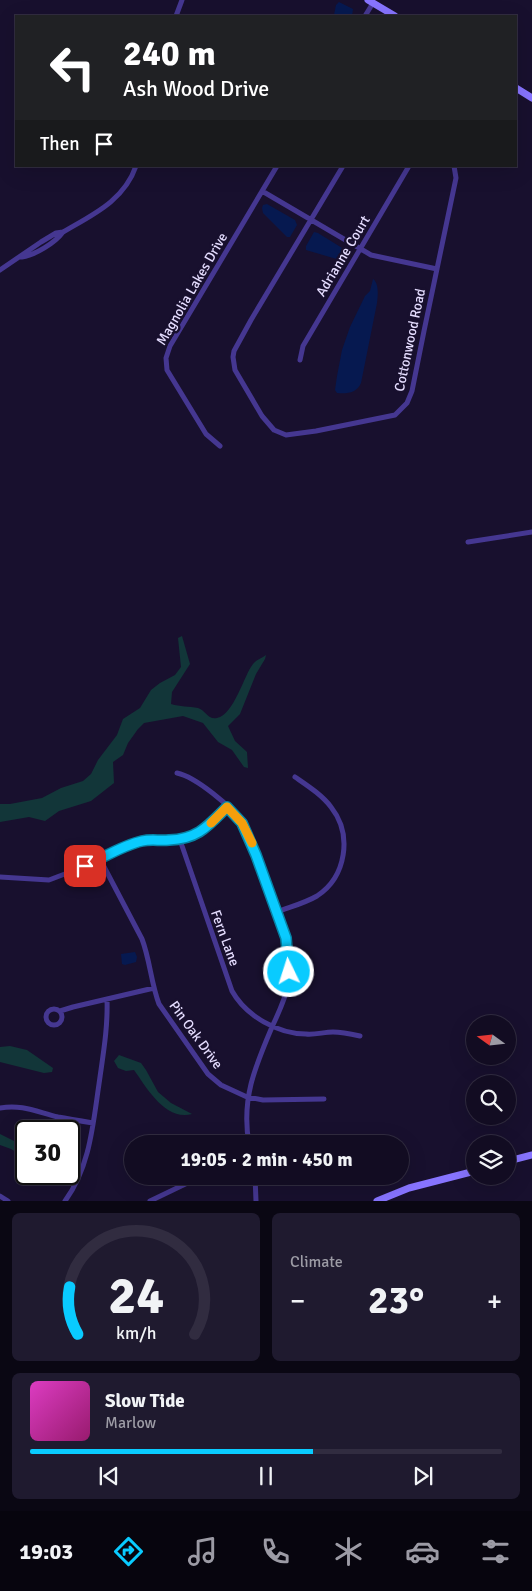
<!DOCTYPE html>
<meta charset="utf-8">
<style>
:root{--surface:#120c22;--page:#1f1a2f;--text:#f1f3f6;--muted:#9c9ba5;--line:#312c40;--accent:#09cbff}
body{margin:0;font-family:Signika,sans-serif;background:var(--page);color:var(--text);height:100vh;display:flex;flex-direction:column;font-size:19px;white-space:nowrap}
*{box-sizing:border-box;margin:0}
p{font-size:16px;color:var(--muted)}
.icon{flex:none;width:28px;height:28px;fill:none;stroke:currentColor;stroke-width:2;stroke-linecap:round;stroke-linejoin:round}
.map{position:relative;height:1201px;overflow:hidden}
.details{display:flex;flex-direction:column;gap:12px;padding:12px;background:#0a0713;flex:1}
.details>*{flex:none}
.guide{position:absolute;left:15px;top:15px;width:502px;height:152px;border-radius:0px;box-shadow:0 5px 20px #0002,0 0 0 1px var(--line);background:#202124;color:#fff;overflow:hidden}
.needle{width:32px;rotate:285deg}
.controls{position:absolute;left:466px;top:1015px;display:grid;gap:10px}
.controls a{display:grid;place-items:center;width:50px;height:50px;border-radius:50%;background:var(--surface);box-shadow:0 5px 20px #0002,0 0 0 1px var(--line);font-size:25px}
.speed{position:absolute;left:15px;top:1120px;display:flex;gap:10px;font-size:25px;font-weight:700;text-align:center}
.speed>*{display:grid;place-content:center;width:65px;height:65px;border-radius:50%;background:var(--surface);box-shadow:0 5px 20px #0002,0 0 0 1px var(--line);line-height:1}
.speed .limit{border:2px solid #111;border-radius:8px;background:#fff;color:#111}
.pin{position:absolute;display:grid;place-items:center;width:42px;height:42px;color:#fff;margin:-21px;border-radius:10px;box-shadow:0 2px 8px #0006}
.me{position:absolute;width:55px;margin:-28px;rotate:356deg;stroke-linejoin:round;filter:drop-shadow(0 0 4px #0008)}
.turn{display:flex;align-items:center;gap:18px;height:105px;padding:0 25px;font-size:22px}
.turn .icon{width:65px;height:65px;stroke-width:2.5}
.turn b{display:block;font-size:35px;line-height:42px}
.then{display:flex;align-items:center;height:48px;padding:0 25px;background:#0003;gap:10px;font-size:19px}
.big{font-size:38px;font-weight:700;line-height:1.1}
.details .widget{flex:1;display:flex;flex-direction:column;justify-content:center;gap:8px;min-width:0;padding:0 18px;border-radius:8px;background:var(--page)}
.details .dial{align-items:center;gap:0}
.dial svg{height:130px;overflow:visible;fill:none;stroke:var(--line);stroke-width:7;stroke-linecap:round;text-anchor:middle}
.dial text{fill:var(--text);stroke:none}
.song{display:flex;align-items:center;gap:15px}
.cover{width:60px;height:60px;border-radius:8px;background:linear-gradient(135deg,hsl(310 70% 55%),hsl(320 70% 35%))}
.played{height:5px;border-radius:2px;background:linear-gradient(90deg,var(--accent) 60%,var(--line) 60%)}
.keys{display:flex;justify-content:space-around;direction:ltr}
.heat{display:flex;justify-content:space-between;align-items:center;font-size:28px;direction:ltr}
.details .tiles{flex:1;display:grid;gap:12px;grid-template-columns:1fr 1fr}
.widget:last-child{grid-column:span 2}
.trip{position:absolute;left:124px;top:1135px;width:285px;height:50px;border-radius:25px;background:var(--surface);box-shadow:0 5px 20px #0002,0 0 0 1px var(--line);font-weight:700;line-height:50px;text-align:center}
.tabs{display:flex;height:80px;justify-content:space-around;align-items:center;background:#07050e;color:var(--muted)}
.tabs .icon{width:35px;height:35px}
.tabs .on{color:var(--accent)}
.tabs b{font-size:22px;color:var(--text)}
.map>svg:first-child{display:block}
.green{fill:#123639}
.water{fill:#061950}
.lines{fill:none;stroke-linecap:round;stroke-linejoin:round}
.minor{stroke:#453791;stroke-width:5}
.secondary{stroke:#8774ff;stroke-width:7}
.route-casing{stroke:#0684a6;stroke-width:12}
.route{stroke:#09cbff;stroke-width:9}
.slow{stroke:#f59e0b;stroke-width:9}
.labels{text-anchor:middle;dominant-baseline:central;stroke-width:5;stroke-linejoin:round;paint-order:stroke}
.street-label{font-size:14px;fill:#e5ddff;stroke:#18102e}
</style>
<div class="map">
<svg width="532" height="1201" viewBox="0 0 532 1201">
<rect width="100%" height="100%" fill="#18102e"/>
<path class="green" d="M182,636L190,664L172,692L171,704C180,707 189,706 198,708C205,710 208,720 217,718C234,715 244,675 253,664C256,660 262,658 266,655L265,659L256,674L240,714L228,726L235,741L247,752L248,768L244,767L232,750L218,742L203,723L183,716L144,723L138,729L128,743L123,755L113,762L114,783L91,801L59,811L45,821L29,817L0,822V804H10L42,798L61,788L83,781L91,774L98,760L117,735L123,719L140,708L151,690L160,683L175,675L181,667L178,638Z
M10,1046L27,1050L53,1068L52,1072L44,1073L0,1062V1047Z
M119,1055L141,1063L146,1070L158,1092L171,1103L192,1114C165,1121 147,1088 134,1070L126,1071L118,1068L114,1061Z
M0,1134L16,1142L26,1143V1158L11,1149L0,1145Z"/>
<path class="water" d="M339,2L353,9L352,16L334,15L336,5Z
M267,204L295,220L297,225L290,237H287L263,213L262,208L263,205Z
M314,232L318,233L347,251L348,255L344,260H340L306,250V246Z
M373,279C379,283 378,295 377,303L361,383C357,393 347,394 337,393L335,390L337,376L342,350L350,327L365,296L370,291Z
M135,952L137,957L136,962L125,965L122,964L121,954Z"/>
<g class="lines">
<path class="minor" d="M176,16L182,0
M365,16L373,3
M343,166L251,320L234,351L233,357L235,370L262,416L274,430L286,435L316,431L395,415L407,403L412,391L424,331L456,178L454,166
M262,191L371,255L437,269
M22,257C35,255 55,243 63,232C92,215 124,201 136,166
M0,270L41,242L56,233L63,232
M300,360L303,346L409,166
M220,446L206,434L167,370L166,358L170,346L277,166
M468,542L532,532
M177,773C196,777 232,807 243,823C252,837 257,856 263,872C276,908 294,945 288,985C285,1000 278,1014 272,1027C255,1067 241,1099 249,1144
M180,840L232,991C246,1016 278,1034 306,1034C315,1035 324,1032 333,1032C342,1032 351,1034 360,1036
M100,859L142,939C150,960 151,983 159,1004L208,1074L221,1085L247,1097L263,1100L324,1099
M0,877L49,880L70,872L135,843L151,840H183L205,829L227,807
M277,912C290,907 305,903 317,896C346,877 353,835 331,807C322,795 308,786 295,777
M46 1017a8 8 0 1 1 16 0a8 8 0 1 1-16 0Z
M60,1011L73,1007L154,988
M0,1108C22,1104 37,1112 58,1117C69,1119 81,1121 93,1123
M255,1176L256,1201
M0,1196L8,1201
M65,1201C90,1167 93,1124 99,1084C103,1055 108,1028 107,999
M150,1201L202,1176"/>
<path class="secondary" d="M368,0L395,16
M516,88L532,98
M508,1161L532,1155
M377,1201L409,1188L475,1171"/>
</g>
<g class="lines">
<defs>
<path id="route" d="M85,866C103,858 123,845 142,841C151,839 160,841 169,840C198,839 208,826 227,807L242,823L256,855L286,938L289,972"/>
</defs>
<use href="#route" class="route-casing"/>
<use href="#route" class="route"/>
<path class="slow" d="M211,823L227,807L242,823L252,843"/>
</g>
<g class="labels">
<g class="street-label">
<text transform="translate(343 256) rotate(-59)">Adrianne Court</text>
<text transform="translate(192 289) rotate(-60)">Magnolia Lakes Drive</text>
<text transform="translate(410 340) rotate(-78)">Cottonwood Road</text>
<text transform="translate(225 938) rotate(70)">Fern Lane</text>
<text transform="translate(196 1035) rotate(54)">Pin Oak Drive</text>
</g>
</g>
</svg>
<div class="controls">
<a><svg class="needle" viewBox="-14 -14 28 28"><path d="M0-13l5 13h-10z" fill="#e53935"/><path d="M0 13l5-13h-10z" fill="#9c9ba5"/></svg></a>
<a><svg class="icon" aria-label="search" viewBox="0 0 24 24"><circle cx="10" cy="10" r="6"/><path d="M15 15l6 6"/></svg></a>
<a><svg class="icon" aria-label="layers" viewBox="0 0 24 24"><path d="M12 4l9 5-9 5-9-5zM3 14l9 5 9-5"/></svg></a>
</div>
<div class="speed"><div class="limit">30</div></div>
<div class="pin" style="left:85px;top:866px;background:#d93025"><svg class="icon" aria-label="arrive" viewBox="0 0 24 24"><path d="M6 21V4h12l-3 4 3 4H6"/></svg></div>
<svg class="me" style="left:289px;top:972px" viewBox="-20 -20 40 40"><circle r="17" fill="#09cbff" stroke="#fff" stroke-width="3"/><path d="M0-11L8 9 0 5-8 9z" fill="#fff"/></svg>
<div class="trip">19:05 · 2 min · 450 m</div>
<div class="guide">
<div class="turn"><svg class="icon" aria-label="left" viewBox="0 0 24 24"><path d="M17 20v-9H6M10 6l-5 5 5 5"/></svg><div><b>240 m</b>Ash Wood Drive</div></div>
<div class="then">Then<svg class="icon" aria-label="arrive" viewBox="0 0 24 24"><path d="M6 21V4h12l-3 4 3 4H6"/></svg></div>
</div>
</div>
<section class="details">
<div class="tiles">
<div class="widget dial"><svg viewBox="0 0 100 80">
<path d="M14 69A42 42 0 1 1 86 69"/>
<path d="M14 69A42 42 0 0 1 9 40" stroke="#09cbff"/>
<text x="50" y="56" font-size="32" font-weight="700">24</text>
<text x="50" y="72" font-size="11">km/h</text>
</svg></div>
<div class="widget"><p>Climate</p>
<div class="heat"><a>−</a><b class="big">23°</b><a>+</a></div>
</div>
<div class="widget">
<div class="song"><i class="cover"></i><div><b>Slow Tide</b><p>Marlow</p></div></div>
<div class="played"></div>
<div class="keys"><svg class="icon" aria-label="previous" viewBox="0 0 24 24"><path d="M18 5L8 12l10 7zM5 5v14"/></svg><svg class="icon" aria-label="pause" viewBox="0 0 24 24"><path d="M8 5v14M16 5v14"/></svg><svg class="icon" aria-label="next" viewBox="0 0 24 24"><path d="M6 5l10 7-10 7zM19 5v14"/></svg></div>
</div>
</div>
</section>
<nav class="tabs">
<b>19:03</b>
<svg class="icon on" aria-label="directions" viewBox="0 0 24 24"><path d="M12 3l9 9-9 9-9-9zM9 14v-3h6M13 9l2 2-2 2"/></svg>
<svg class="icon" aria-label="music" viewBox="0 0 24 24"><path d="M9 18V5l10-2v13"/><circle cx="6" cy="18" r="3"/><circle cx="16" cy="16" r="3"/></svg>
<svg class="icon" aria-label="phone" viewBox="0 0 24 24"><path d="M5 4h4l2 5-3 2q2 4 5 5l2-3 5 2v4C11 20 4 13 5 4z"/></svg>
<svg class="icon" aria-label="climate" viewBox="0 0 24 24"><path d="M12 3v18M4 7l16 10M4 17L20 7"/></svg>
<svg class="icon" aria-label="car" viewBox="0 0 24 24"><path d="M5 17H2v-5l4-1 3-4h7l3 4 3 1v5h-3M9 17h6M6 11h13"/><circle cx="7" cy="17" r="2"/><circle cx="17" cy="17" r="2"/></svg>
<svg class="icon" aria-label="filters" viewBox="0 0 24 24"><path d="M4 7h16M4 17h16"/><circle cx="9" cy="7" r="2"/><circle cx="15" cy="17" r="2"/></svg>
</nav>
